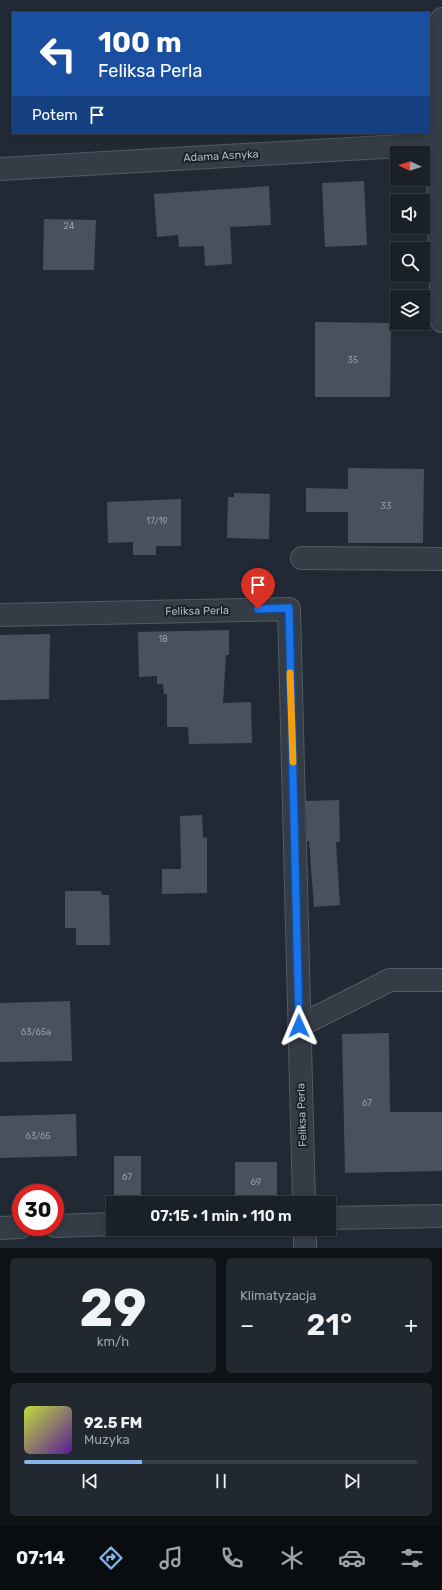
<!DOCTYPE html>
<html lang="pl">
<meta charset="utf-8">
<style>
:root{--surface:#192027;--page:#22282f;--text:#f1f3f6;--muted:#9fa3a7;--line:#373e44;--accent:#88b4ee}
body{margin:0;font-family:Rubik,sans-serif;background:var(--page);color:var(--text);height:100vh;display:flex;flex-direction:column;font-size:15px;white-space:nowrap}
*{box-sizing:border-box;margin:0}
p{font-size:13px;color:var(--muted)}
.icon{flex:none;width:22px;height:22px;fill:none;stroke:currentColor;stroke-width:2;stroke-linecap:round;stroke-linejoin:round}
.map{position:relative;height:1248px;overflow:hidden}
.drawer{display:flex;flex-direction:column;gap:10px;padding:10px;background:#0e1215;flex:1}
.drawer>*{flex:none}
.banner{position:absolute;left:12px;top:12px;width:418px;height:122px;border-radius:0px;box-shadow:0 2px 6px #0003,0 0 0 1px var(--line);background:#1a4fa0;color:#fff;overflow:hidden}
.needle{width:26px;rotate:273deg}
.tools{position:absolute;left:390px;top:146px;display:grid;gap:8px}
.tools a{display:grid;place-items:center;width:40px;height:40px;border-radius:0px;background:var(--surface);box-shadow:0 2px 6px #0003,0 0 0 1px var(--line);font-size:20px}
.speed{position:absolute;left:12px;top:1184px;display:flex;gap:8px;font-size:20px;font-weight:700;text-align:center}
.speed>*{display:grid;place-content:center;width:52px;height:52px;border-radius:50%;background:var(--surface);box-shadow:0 2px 6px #0003,0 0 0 1px var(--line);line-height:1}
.speed .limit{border:6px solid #d22;background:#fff;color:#111}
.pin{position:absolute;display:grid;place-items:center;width:34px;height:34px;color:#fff;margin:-41px -17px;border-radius:50% 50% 50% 0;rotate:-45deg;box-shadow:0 0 4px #0007}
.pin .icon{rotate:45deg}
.me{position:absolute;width:44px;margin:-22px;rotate:359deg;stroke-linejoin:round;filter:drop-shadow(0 0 3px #0008)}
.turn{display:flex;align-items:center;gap:14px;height:84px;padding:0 20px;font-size:18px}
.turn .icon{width:52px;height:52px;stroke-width:2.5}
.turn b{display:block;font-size:28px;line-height:34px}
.then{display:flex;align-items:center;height:38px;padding:0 20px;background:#0003;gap:8px;font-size:15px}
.big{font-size:30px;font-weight:600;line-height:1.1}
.drawer .widget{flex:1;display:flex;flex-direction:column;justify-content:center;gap:6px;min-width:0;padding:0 14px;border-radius:6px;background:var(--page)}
.drawer .dial{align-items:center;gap:0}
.dial b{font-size:52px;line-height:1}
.song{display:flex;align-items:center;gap:12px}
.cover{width:48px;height:48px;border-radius:6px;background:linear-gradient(135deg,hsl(70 70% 55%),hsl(270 70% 35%))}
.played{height:4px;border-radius:2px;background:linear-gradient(90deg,var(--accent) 30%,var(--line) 30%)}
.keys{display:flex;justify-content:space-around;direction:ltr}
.heat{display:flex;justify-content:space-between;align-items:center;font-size:22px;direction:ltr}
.drawer .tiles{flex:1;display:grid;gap:10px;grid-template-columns:1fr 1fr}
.widget:last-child{grid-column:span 2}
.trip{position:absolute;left:106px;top:1196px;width:230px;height:40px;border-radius:0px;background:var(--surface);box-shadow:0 2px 6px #0003,0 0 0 1px var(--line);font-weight:600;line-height:40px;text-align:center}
.dock{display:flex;height:64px;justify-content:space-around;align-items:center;background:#0a0d10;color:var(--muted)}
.dock .icon{width:28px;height:28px}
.dock .current{color:var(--accent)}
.dock b{font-size:18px;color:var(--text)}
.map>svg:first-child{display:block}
.building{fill:#47525e}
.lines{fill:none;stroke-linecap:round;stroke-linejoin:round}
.minor-casing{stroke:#525a63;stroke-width:24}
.minor{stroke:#343c45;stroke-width:22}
.route-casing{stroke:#114b97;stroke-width:10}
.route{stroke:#1a73e8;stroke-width:7}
.slow{stroke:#f59e0b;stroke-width:7}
.labels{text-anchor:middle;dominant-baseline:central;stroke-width:4;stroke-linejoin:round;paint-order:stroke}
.number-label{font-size:9px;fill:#959ea9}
.street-label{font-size:11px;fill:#afb7c2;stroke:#1a212a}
</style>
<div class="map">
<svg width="442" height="1248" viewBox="0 0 442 1248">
<rect width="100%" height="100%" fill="#212a34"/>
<path class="building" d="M364,181L367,245L325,247L322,183Z
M269,186L271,225L230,227L232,264L205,266L204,246L179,247L178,235L157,237L154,194Z
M44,219L96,220L94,270H43Z
M315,322L391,323L390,397H315Z
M348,468L424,469L423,543H348V512H306V488L348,489Z
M234,493L270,494L269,539L227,538L228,497H234Z
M181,499V546H156V555H133V542L108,543L107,502Z
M229,630V655H226L223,703L251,702L252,743L189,744L188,727H167V694H164L163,684H157V676L139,677L138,632Z
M50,634L49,699L0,700V635Z
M339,800L340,842H336L340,905L314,907L309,841H307L306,801Z
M202,815L203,838L207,837V893L162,894V869H181L180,816Z
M65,891H101L102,895H109L110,945H76V928H65Z
M70,1001L72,1061L0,1062V1003Z
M389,1033L390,1112H442V1171L345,1173L342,1034Z
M76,1114L77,1156L0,1158V1116Z
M114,1156H141V1199H114Z
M235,1162H277V1201H235Z"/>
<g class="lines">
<defs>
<path id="minor" d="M442,19L437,150L442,321
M0,169L419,145L442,151
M302,558L442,559
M0,615L289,609L304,1203
M299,1026L390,980H442
M329,1218L442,1216
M55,1226L113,1224
M0,1228L21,1227
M305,1229V1248"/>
</defs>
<use href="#minor" class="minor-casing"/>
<use href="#minor" class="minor"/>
</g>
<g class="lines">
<defs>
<path id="route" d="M258,609L289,608L299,1026"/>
</defs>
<use href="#route" class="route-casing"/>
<use href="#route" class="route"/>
<path class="slow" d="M290,673L293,762"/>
</g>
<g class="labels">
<g class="number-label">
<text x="69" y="226">24</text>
<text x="353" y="360">35</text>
<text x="386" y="506">33</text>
<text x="157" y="521">17/19</text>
<text x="163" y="639">18</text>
<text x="36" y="1032">63/65a</text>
<text x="367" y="1103">67</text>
<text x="38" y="1136">63/65</text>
<text x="127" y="1177">67</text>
<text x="256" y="1182">69</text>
</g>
<g class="street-label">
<text transform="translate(221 156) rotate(-3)">Adama Asnyka</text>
<text transform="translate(197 611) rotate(-1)">Feliksa Perla</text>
<text transform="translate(302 1115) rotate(-92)">Feliksa Perla</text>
</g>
</g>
</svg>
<div class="tools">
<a><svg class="needle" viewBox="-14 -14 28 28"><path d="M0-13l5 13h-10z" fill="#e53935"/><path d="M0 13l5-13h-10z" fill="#9fa3a7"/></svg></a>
<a><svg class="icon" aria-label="sound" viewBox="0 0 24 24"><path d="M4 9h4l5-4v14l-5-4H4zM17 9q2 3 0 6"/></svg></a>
<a><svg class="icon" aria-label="search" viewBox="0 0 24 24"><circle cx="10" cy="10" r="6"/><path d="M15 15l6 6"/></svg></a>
<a><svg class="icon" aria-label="layers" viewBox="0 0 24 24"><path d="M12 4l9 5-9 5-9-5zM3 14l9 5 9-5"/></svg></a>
</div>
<div class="speed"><div class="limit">30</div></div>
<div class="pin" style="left:258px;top:609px;background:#d93025"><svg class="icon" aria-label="arrive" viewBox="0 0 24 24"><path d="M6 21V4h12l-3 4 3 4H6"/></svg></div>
<svg class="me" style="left:299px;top:1026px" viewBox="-20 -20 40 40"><path d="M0-17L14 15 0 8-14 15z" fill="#1a73e8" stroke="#fff" stroke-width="4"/></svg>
<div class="trip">07:15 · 1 min · 110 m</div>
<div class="banner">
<div class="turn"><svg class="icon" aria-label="left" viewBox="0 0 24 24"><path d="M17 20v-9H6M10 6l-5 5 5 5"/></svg><div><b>100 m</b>Feliksa Perla</div></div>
<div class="then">Potem<svg class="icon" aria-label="arrive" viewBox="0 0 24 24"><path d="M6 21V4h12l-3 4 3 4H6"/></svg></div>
</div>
</div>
<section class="drawer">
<div class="tiles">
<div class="widget dial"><b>29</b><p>km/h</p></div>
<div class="widget"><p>Klimatyzacja</p>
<div class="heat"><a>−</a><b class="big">21°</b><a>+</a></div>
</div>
<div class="widget">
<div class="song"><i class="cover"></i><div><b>92.5 FM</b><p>Muzyka</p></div></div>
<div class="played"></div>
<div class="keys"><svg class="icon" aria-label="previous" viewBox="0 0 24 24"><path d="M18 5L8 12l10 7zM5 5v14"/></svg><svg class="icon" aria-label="pause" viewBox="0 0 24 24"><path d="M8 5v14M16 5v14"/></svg><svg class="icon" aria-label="next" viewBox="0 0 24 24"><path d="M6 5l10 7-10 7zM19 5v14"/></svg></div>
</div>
</div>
</section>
<nav class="dock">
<b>07:14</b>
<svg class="icon current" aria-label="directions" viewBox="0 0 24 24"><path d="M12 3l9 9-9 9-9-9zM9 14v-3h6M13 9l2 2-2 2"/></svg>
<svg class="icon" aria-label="music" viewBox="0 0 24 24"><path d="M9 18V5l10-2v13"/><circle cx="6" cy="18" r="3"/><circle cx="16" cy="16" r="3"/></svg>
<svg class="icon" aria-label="phone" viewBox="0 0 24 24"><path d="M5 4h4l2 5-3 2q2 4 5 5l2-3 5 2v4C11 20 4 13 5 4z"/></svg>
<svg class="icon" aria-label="climate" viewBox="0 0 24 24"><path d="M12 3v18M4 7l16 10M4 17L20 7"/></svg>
<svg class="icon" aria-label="car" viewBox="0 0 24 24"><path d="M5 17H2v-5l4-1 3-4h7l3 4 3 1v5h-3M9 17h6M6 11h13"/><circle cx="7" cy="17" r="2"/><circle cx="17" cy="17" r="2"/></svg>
<svg class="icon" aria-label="filters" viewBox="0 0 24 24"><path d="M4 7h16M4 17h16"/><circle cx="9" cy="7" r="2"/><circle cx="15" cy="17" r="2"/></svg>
</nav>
